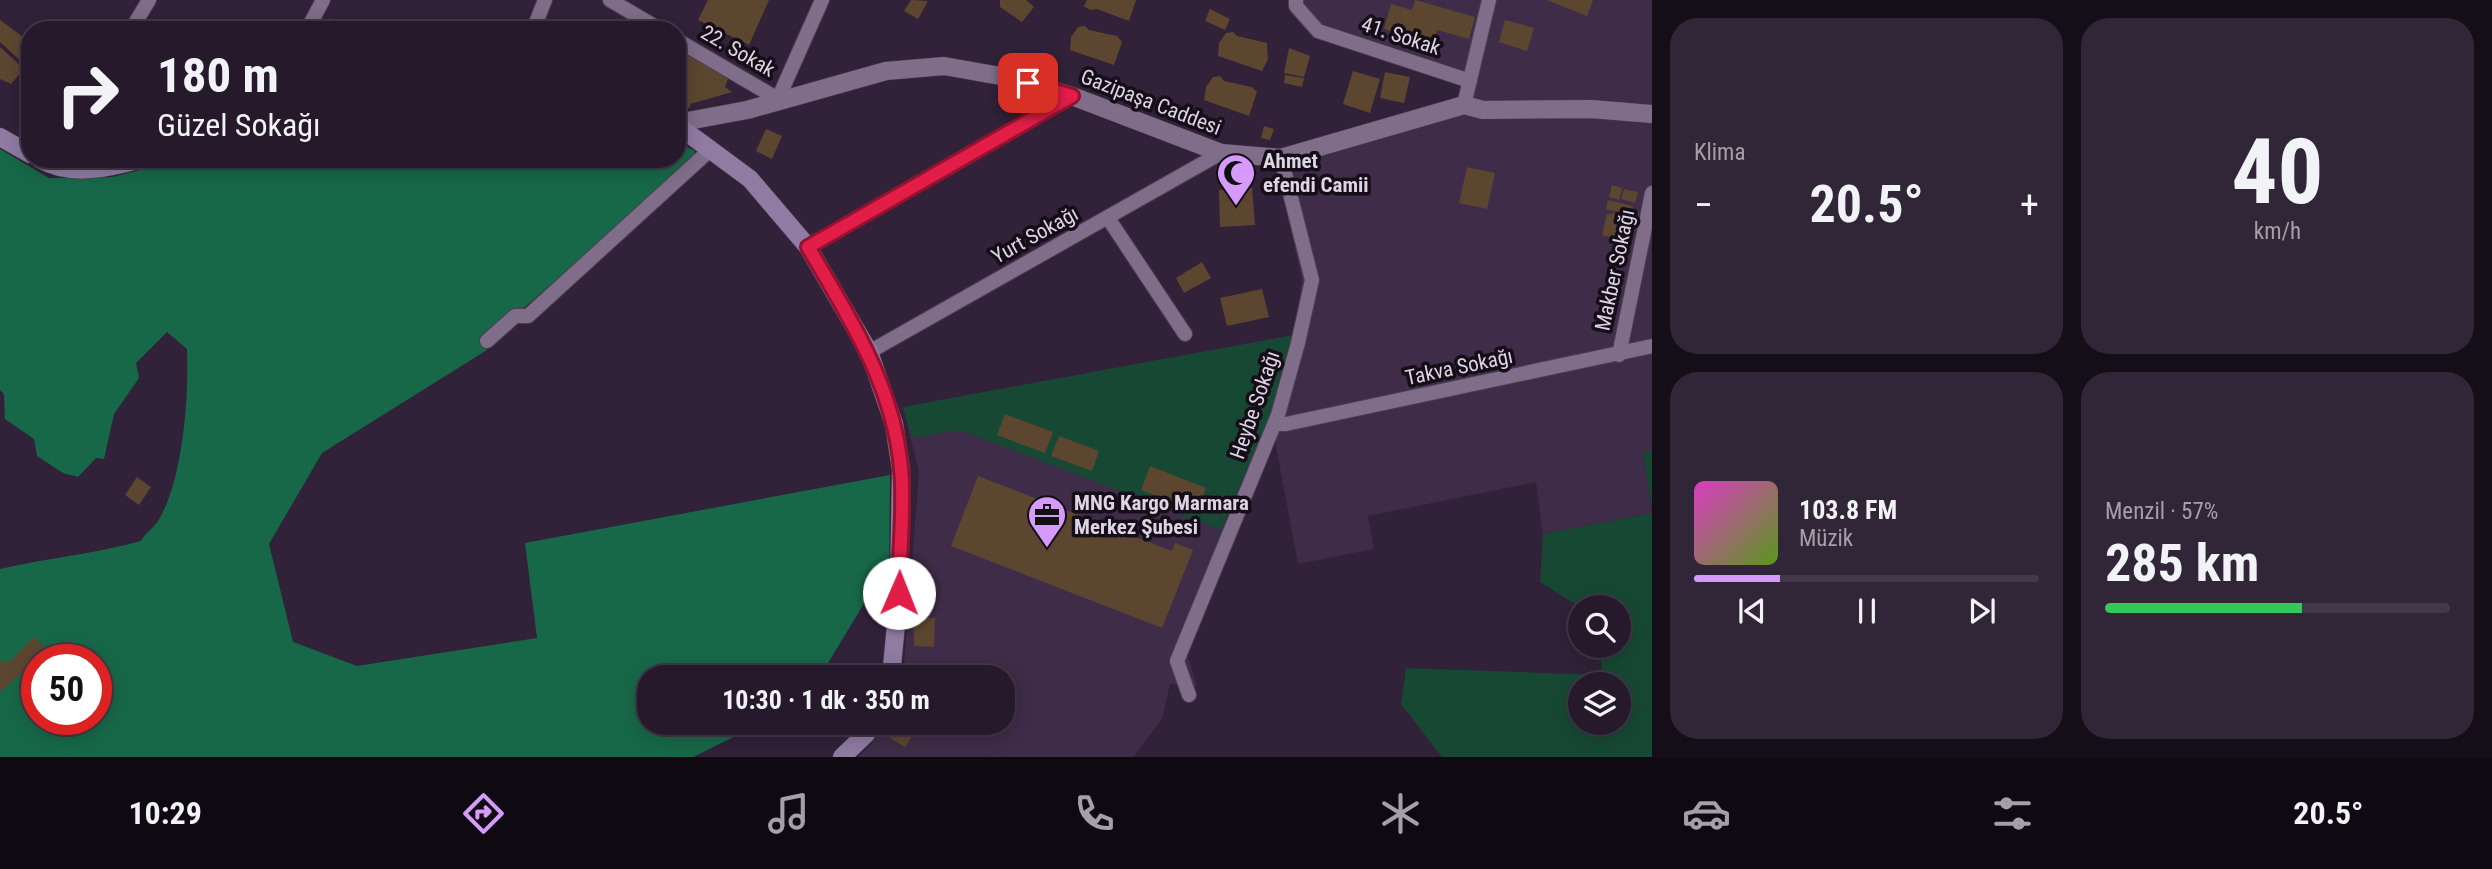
<!DOCTYPE html>
<html lang="tr">
<meta charset="utf-8">
<style>
:root{--surface:#25192b;--page:#312637;--text:#f1f3f6;--muted:#a3a0a9;--line:#423847;--accent:#d69bfa}
body{margin:0;font-family:"Roboto Condensed",sans-serif;background:var(--page);color:var(--text);height:100vh;display:flex;flex-direction:column;font-size:26px;white-space:nowrap}
*{box-sizing:border-box;margin:0}
p{font-size:23px;color:var(--muted)}
.icon{flex:none;width:38px;height:38px;fill:none;stroke:currentColor;stroke-width:2;stroke-linecap:round;stroke-linejoin:round}
.map{position:relative;flex:1;overflow:hidden}
.side{display:flex;flex-direction:column;gap:18px;padding:18px;background:#140e18;width:840px}
.side>*{flex:none}
.guide{position:absolute;left:21px;top:21px;width:665px;height:147px;border-radius:28px;box-shadow:0 4px 18px #0003,0 0 0 2px var(--line);background:#25192b;color:var(--text);overflow:hidden}
.controls{position:absolute;left:1568px;top:595px;display:grid;gap:14px}
.controls a{display:grid;place-items:center;width:63px;height:63px;border-radius:50%;background:var(--surface);box-shadow:0 4px 18px #0003,0 0 0 2px var(--line);font-size:35px}
.speed{position:absolute;left:21px;top:644px;display:flex;gap:14px;font-size:35px;font-weight:700;text-align:center}
.speed>*{display:grid;place-content:center;width:91px;height:91px;border-radius:50%;background:var(--surface);box-shadow:0 4px 18px #0003,0 0 0 2px var(--line);line-height:1}
.speed .limit{border:10px solid #d22;background:#fff;color:#111}
.pin{position:absolute;display:grid;place-items:center;width:60px;height:60px;color:#fff;margin:-30px;border-radius:14px;box-shadow:0 4px 10px #0006}
.me{position:absolute;width:77px;margin:-38px;rotate:1deg;stroke-linejoin:round;filter:drop-shadow(0 0 5px #0008)}
.turn{display:flex;align-items:center;gap:24px;height:147px;padding:0 21px;font-size:32px}
.turn .icon{width:91px;height:91px;stroke-width:2.5}
.turn b{display:block;font-size:49px;line-height:60px}
.big{font-size:52px;font-weight:700;line-height:1.1}
.side .widget{flex:1;display:flex;flex-direction:column;justify-content:center;gap:10px;min-width:0;padding:0 24px;border-radius:28px;background:var(--page)}
.side .dial{align-items:center;gap:0}
.dial b{font-size:91px;line-height:1}
.song{display:flex;align-items:center;gap:21px}
.cover{width:84px;height:84px;border-radius:10px;background:linear-gradient(135deg,hsl(310 70% 55%),hsl(90 70% 35%))}
.played{height:7px;border-radius:4px;background:linear-gradient(90deg,var(--accent) 25%,var(--line) 25%)}
.keys{display:flex;justify-content:space-around;direction:ltr}
.heat{display:flex;justify-content:space-between;align-items:center;font-size:38px;direction:ltr}
.charge{height:10px;border-radius:5px;background:linear-gradient(90deg,#34c759 57%,var(--line) 0)}
.side .tiles{flex:1;display:grid;gap:18px;grid-template-columns:repeat(2,1fr)}
.trip{position:absolute;left:637px;top:665px;width:378px;height:70px;border-radius:28px;background:var(--surface);box-shadow:0 4px 18px #0003,0 0 0 2px var(--line);font-weight:700;line-height:70px;text-align:center}
.tabs{display:flex;height:112px;justify-content:space-around;align-items:center;background:#0f0a11;color:var(--muted)}
.tabs .icon{width:49px;height:49px}
.tabs .active{color:var(--accent)}
.tabs b{font-size:32px;color:var(--text)}
main{display:flex;flex:1;min-height:0}
.map>svg:first-child{display:block}
.built{fill:#3f2c48}
.green{fill:#174833;fill-rule:evenodd}
.forest{fill:#176848;fill-rule:evenodd}
.building{fill:#5d4630}
.lines{fill:none;stroke-linecap:round;stroke-linejoin:round}
.minor-casing{stroke:#4b3f52;stroke-width:16}
.tertiary-casing{stroke:#4b3f52;stroke-width:19}
.secondary-casing{stroke:#4b3f52;stroke-width:19}
.minor{stroke:#7f6d89;stroke-width:14}
.tertiary{stroke:#7f6d89;stroke-width:18}
.secondary{stroke:#907ba3;stroke-width:18}
.route-casing{stroke:#92132f;stroke-width:18}
.route{stroke:#e11d48;stroke-width:12}
.labels{text-anchor:middle;dominant-baseline:central;stroke-width:7;stroke-linejoin:round;paint-order:stroke}
.street-label{font-size:21px;fill:#ded4e4;stroke:#150e18}
.poi-label{font-size:21px;font-weight:bold;fill:#ded4e4;stroke:#150e18;text-anchor:start}
</style>
<main>
<div class="map">
<svg width="1652" height="757" viewBox="0 0 1652 757">
<rect width="100%" height="100%" fill="#312139"/>
<path class="built" d="M1292,0H1652V451L1643,452L1652,513L1543,534L1536,482L1368,516L1374,549L1298,564L1275,441L1187,653L1197,686L1170,684L1162,719L1133,757H858L872,743L882,723H1003V677H903L919,472L903,407L1294,335L1302,280L1274,155L1459,103L1463,82L1319,37L1294,17Z"/>
<path class="green" d="M1294,335L1272,413L1221,530L960,430L912,438L903,407Z
M1652,451V511L1643,452Z
M1652,513V757H1442L1401,704L1406,668L1601,675V646H1619V607H1580L1540,582L1543,534ZM1580,684H1619V723H1580Z"/>
<path class="forest" d="M677,142L695,151L693,161L525,307L507,313L479,338L487,350L322,453L269,544L293,642L357,666L537,638L525,543L890,475L889,587L877,582L825,668L815,677H649V723H762L693,757H0V569C47,558 94,554 141,541C146,532 153,529 158,521C183,481 189,396 187,349L167,332L136,363L139,378L114,414L104,459L96,458L78,477L63,473L37,456L34,439L5,419L4,394L0,390V149L49,178L112,177L184,159H677ZM37,660H96V719H37Z"/>
<path class="building" d="M708,0H769L749,45L698,20Z
M911,0L928,1L918,19L904,11Z
M1000,0H1026L1034,7L1022,22L1000,7Z
M1087,0H1136L1129,21L1097,9L1090,10L1084,6Z
M1415,0L1475,17L1469,39L1437,30L1430,53L1401,44L1404,35L1384,29L1391,4L1412,10Z
M1547,0H1593L1587,16Z
M1210,9L1230,19L1225,30L1205,21Z
M329,18L348,30H322Z
M0,20L30,42V57L23,63L0,42Z
M1505,20L1534,28L1527,51L1499,42Z
M1085,26L1089,30L1117,36L1122,42L1114,65L1070,50L1071,37L1078,27Z
M1233,32L1237,36L1267,43L1268,59L1262,71L1218,56L1219,43L1226,33Z
M0,47L24,69L11,84L0,79Z
M1289,48L1310,56L1304,77L1284,73Z
M686,49L730,74L725,87L732,92L690,104V108L677,104V68Z
M1353,71L1380,79L1370,113L1343,104Z
M1385,72L1410,77L1404,103L1380,98Z
M1285,75L1304,78L1302,87L1284,83Z
M1220,76L1224,81L1252,87L1257,92L1249,116L1204,100L1206,87L1213,77Z
M1264,126L1274,129L1270,140L1261,138Z
M766,129L782,136L772,159L756,151Z
M1467,167L1495,173L1487,209L1459,203Z
M1612,185L1622,188L1619,200L1609,197Z
M1252,188L1255,225L1220,227L1219,190Z
M1624,189L1638,192L1635,203L1621,199Z
M1608,200L1633,206L1631,215L1606,209Z
M1615,213L1630,218L1625,241L1602,235L1607,214Z
M1202,262L1211,278L1184,293L1176,278Z
M1262,289L1269,317L1227,326L1220,298Z
M1005,414L1053,432L1045,453L997,435Z
M1059,436L1099,451L1092,471L1051,456Z
M1150,466L1206,488L1197,511L1141,490Z
M978,476L1172,551L1175,543L1193,550L1162,628L951,546Z
M137,477L151,487L139,505L125,495Z
M914,617L935,618L934,647L914,646Z
M34,637L47,650L0,692V663L4,659L7,664Z
M900,723H921L905,747L890,738Z"/>
<g class="lines">
<defs>
<path id="minor" d="M610,0L661,30
M1296,0V6L1318,31L1470,81
M131,30L149,0
M307,30L323,0
M533,30L545,0
M677,40L778,99L822,0
M1464,105L1489,0
M1108,218L1185,334
M808,247L1072,96
M487,341L515,316H528L710,150
M869,352L1221,153
M1619,355L1652,193
M1274,424H1286L1652,346
M1189,695L1177,661L1278,415L1298,343L1312,280L1281,158"/>
<path id="tertiary" d="M677,123L747,110L886,71L944,66L1006,77L1072,96L1221,153L1281,158L1464,105L1483,110L1591,109L1652,114"/>
<path id="secondary" d="M677,125L750,179L808,247L869,352L894,424L901,469L899,593L891,677
M0,137L30,154
M40,159C70,177 109,168 141,159
M842,757L866,734L871,723"/>
</defs>
<use href="#minor" class="minor-casing"/>
<use href="#tertiary" class="tertiary-casing"/>
<use href="#secondary" class="secondary-casing"/>
<use href="#minor" class="minor"/>
<use href="#tertiary" class="tertiary"/>
<use href="#secondary" class="secondary"/>
</g>
<g class="lines">
<defs>
<path id="route" d="M899,593C899,552 905,509 901,469C894,386 849,317 808,247L1072,96L1028,83"/>
</defs>
<use href="#route" class="route-casing"/>
<use href="#route" class="route"/>
</g>
<defs>
<symbol id="mosque-pin" viewBox="-11 -11 22 30"><path d="M0 17L-7.5 6A9.5 9.5 0 1 1 7.5 6Z" fill="#d69bfa" stroke="#150e18"/><path d="M3.5-4.9A6 6 0 1 0 3.5 4.9A5 5 0 1 1 3.5-4.9Z" fill="#111"/></symbol>
<symbol id="office-pin" viewBox="-11 -11 22 30"><path d="M0 17L-7.5 6A9.5 9.5 0 1 1 7.5 6Z" fill="#d69bfa" stroke="#150e18"/><path d="M-6-3h4V-5.5h4V-3h4V5H-6ZM-1-4.5V-3h2v-1.5ZM-6 0V1H6V0Z" fill="#111"/></symbol>
</defs>
<g fill-rule="evenodd">
<use href="#mosque-pin" x="1214" y="151" width="44" height="60"/>
<use href="#office-pin" x="1025" y="493" width="44" height="60"/>
</g>
<g class="labels">
<g class="street-label">
<text transform="translate(1401 36) rotate(18)">41. Sokak</text>
<text transform="translate(738 51) rotate(30)">22. Sokak</text>
<text transform="translate(1151 102) rotate(21)">Gazipaşa Caddesi</text>
<text transform="translate(1035 235) rotate(-29)">Yurt Sokağı</text>
<text transform="translate(1615 270) rotate(-78)">Makber Sokağı</text>
<text transform="translate(1459 367) rotate(-12)">Takva Sokağı</text>
<text transform="translate(1255 405) rotate(-71)">Heybe Sokağı</text>
</g>
<g class="poi-label">
<text x="1263" y="161">Ahmet<tspan x="1263" dy="24">efendi Camii</tspan></text>
<text x="1074" y="503">MNG Kargo Marmara<tspan x="1074" dy="24">Merkez Şubesi</tspan></text>
</g>
</g>
</svg>
<div class="controls">
<a><svg class="icon" aria-label="search" viewBox="0 0 24 24"><circle cx="10" cy="10" r="6"/><path d="M15 15l6 6"/></svg></a>
<a><svg class="icon" aria-label="layers" viewBox="0 0 24 24"><path d="M12 4l9 5-9 5-9-5zM3 14l9 5 9-5"/></svg></a>
</div>
<div class="speed"><div class="limit">50</div></div>
<div class="pin" style="left:1028px;top:83px;background:#d93025"><svg class="icon" aria-label="arrive" viewBox="0 0 24 24"><path d="M6 21V4h12l-3 4 3 4H6"/></svg></div>
<svg class="me" style="left:899px;top:593px" viewBox="-20 -20 40 40"><circle r="19" fill="#fff"/><path d="M0-13L10 11 0 6-10 11z" fill="#e11d48"/></svg>
<div class="trip">10:30 · 1 dk · 350 m</div>
<div class="guide">
<div class="turn"><svg class="icon" aria-label="right" viewBox="0 0 24 24"><path d="M7 20v-9h11M14 6l5 5-5 5"/></svg><div><b>180 m</b>Güzel Sokağı</div></div>
</div>
</div>
<section class="side">
<div class="tiles">
<div class="widget"><p>Klima</p>
<div class="heat"><a>−</a><b class="big">20.5°</b><a>+</a></div>
</div>
<div class="widget dial"><b>40</b><p>km/h</p></div>
<div class="widget">
<div class="song"><i class="cover"></i><div><b>103.8 FM</b><p>Müzik</p></div></div>
<div class="played"></div>
<div class="keys"><svg class="icon" aria-label="previous" viewBox="0 0 24 24"><path d="M18 5L8 12l10 7zM5 5v14"/></svg><svg class="icon" aria-label="pause" viewBox="0 0 24 24"><path d="M8 5v14M16 5v14"/></svg><svg class="icon" aria-label="next" viewBox="0 0 24 24"><path d="M6 5l10 7-10 7zM19 5v14"/></svg></div>
</div>
<div class="widget"><p>Menzil · 57%</p><b class="big">285 km</b><div class="charge"></div></div>
</div>
</section>
</main>
<nav class="tabs">
<b>10:29</b>
<svg class="icon active" aria-label="directions" viewBox="0 0 24 24"><path d="M12 3l9 9-9 9-9-9zM9 14v-3h6M13 9l2 2-2 2"/></svg>
<svg class="icon" aria-label="music" viewBox="0 0 24 24"><path d="M9 18V5l10-2v13"/><circle cx="6" cy="18" r="3"/><circle cx="16" cy="16" r="3"/></svg>
<svg class="icon" aria-label="phone" viewBox="0 0 24 24"><path d="M5 4h4l2 5-3 2q2 4 5 5l2-3 5 2v4C11 20 4 13 5 4z"/></svg>
<svg class="icon" aria-label="climate" viewBox="0 0 24 24"><path d="M12 3v18M4 7l16 10M4 17L20 7"/></svg>
<svg class="icon" aria-label="car" viewBox="0 0 24 24"><path d="M5 17H2v-5l4-1 3-4h7l3 4 3 1v5h-3M9 17h6M6 11h13"/><circle cx="7" cy="17" r="2"/><circle cx="17" cy="17" r="2"/></svg>
<svg class="icon" aria-label="filters" viewBox="0 0 24 24"><path d="M4 7h16M4 17h16"/><circle cx="9" cy="7" r="2"/><circle cx="15" cy="17" r="2"/></svg>
<b>20.5°</b>
</nav>
